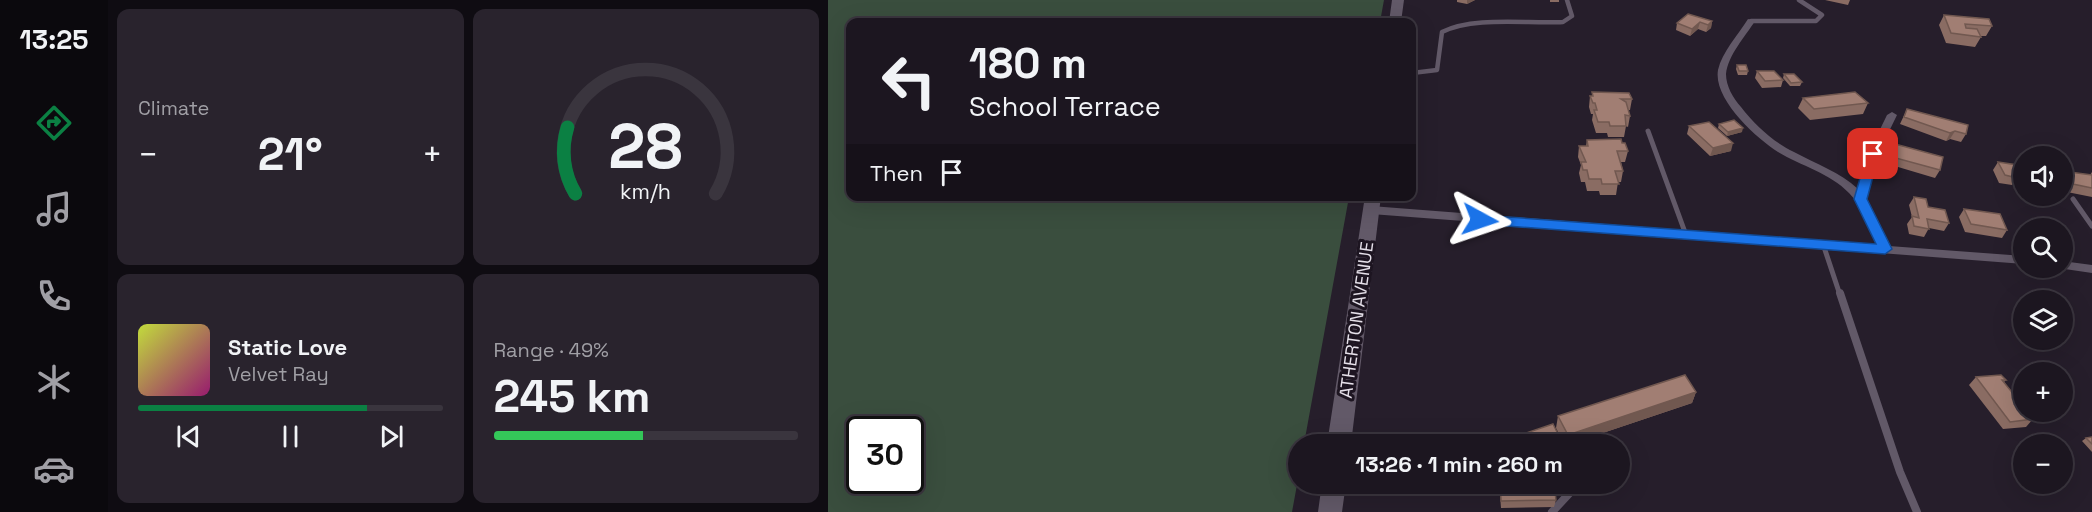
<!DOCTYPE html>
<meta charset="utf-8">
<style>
:root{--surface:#1c1620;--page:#29232d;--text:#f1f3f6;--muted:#a09fa5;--line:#3a353e;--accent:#0b8043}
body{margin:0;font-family:"Space Grotesk",sans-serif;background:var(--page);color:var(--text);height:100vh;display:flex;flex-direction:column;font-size:22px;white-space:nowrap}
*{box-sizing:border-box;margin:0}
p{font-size:20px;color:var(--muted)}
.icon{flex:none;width:33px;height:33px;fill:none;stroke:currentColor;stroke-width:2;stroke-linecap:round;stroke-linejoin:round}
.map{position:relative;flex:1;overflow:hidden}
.sheet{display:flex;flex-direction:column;gap:9px;padding:9px;background:#0f0c12;width:720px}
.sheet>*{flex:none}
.top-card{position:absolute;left:18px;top:18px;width:570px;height:183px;border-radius:12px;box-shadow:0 6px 24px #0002,0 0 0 2px var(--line);background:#1c1620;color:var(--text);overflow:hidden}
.fabs{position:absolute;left:1185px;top:146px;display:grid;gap:12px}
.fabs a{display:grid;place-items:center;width:60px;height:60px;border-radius:50%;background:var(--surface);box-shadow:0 6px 24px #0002,0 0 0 2px var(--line);font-size:30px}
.speed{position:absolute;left:18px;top:416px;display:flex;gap:12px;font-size:30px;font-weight:700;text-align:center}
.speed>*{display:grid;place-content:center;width:78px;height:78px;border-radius:50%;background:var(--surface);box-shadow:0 6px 24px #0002,0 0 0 2px var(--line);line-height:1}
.speed .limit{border:3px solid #111;border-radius:9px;background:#fff;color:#111}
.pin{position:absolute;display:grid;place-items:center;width:51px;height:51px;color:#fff;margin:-26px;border-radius:12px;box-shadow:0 3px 9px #0006}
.me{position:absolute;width:66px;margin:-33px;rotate:95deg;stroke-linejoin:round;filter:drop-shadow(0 0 4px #0008)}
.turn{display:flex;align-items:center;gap:21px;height:126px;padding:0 24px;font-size:27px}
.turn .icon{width:78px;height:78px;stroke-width:2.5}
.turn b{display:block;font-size:42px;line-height:51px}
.then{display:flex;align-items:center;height:57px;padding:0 24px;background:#0003;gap:12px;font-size:22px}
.big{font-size:45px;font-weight:700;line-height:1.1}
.sheet .tile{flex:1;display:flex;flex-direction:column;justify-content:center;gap:9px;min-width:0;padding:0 21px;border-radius:12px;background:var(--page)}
.sheet .dial{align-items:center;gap:0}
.dial svg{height:156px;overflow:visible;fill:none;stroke:var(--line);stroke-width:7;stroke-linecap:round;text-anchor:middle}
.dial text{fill:var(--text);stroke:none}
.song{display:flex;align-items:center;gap:18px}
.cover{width:72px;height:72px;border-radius:9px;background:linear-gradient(135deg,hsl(70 70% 55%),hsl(320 70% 35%))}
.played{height:6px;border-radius:3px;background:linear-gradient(90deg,var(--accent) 75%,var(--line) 75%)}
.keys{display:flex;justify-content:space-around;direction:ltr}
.heat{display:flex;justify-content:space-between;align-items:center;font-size:33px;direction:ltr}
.charge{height:9px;border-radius:4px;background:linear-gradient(90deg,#34c759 49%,var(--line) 0)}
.sheet .tiles{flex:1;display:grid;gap:9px;grid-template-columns:repeat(2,1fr)}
.trip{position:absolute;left:460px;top:434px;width:342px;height:60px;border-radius:30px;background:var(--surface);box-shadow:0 6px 24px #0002,0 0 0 2px var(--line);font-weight:700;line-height:60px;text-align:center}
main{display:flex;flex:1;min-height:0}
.menu{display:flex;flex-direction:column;width:108px;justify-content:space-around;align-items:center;background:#0b090d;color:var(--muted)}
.menu .icon{width:42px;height:42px}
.menu .current{color:var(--accent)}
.menu b{font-size:27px;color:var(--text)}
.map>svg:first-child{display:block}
.green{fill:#3a4e3e;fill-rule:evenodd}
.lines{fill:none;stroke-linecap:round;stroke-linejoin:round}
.lane-far2{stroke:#625968;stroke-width:4.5}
.lane-far1{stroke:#625968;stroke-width:5}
.lane{stroke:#625968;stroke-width:8}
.street{fill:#625968;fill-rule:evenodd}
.secondary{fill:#625968;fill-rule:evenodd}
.wall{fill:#8a6c63}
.shaded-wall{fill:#715850}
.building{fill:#a17e73;stroke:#715850;stroke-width:1.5}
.route{fill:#1a73e8;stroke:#114b97;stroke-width:1.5}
.labels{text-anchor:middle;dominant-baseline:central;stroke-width:6;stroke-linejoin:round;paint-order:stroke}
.street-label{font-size:18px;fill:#e6e1ea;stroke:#1d1521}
</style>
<main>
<nav class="menu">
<b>13:25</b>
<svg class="icon current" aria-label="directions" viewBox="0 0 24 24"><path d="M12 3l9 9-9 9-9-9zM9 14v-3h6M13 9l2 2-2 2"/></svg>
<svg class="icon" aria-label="music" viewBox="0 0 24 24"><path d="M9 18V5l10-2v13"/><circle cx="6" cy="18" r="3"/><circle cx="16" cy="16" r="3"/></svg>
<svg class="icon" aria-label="phone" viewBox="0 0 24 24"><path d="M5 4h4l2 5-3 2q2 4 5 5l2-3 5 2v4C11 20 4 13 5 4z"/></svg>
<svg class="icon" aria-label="climate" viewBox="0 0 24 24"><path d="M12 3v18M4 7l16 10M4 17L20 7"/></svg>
<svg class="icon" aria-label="car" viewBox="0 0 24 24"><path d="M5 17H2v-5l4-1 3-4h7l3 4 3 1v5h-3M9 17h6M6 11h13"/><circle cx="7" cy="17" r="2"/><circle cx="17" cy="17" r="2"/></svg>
</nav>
<section class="sheet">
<div class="tiles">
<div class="tile"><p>Climate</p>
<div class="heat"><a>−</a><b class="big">21°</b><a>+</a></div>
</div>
<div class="tile dial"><svg viewBox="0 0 100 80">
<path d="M14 69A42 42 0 1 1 86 69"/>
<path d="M14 69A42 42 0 0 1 10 35" stroke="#0b8043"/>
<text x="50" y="56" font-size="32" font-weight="700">28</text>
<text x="50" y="72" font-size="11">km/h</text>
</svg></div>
<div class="tile">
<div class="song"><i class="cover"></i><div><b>Static Love</b><p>Velvet Ray</p></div></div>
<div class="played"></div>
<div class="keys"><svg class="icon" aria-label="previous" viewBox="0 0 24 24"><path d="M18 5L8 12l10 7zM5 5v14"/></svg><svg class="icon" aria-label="pause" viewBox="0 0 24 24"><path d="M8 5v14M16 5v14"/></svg><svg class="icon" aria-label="next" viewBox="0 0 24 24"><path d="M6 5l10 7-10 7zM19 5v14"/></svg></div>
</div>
<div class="tile"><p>Range · 49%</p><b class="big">245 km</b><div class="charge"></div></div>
</div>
</section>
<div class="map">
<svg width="1264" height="512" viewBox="0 0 1264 512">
<rect width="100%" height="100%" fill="#261e2b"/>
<path class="green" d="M0,0H556L552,22H22V196L521,197L476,444H471V474L464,512H0ZM32,429H82V480H32Z"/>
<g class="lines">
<path class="lane-far2" d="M923,21H988L994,15L971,0
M584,73L609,70L614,32C646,16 699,24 735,22L744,16L739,0"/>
<path class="lane-far1" d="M820,131L858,235
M1245,199L1264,226
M995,244L1012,295"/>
<path class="lane" d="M1012,293L1072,472L1089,512
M724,512L751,483"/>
<path class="street" d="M920,19L927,21C917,37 900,55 898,74C898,86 905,98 913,107C927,125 945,142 966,152C988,164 1012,172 1030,189L1040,154L1059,115L1064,112L1069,115L1050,154L1038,199L1061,246L1196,256V264L543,214L537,210L543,206L1049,245C1042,227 1035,207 1021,193C1002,173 973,166 950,152C928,138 885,99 890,70C894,52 910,35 920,19Z
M1234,261L1264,265V273L1230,268L1234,267Z"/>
<path class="secondary" d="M564,0H576L573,22H561Z
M537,196H553L523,444H499Z
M494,483H518L514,512H490Z"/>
</g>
<path class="wall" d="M629,0H647L639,4L629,2Z
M722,0H731V2H722Z
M997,0H1022L1020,5Z
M1116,15L1164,26L1158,36H1152L1153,37L1147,47L1118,43L1111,25Z
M884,21L883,28L878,32L870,29L862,36L848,30L849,23Z
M909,65L920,71L919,75H910L908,69Z
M929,71L955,80L953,87L934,88L927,78Z
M956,74L974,82L972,86H962L955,78Z
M764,92L804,99L802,110H800L802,116L800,127L798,126L796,137H780L779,133H768L764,120L765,114H763L761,107L762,96H764Z
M975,98L1040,103L1035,114L982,120L970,108Z
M1079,109L1138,134L1133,142L1122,139L1118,141L1072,124Z
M891,124L914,132L899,136L890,128Z
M861,126L903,151L882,156L859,134Z
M759,140L794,143L800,151L797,162H793L795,171L793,182H790L788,195H772L771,191H759L757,182H753L751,173L753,165L750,157L751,146H758Z
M1067,144L1112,170L1107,178L1060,164V160L1063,151Z
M1170,162L1196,166V181L1194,183L1186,182L1184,185L1171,183L1165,170Z
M1234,171L1262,175L1264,172V197L1234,191Z
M1086,197L1121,223L1116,231L1101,228L1096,237L1081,234L1079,224L1084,217L1081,205Z
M1136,209L1179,230L1174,238L1137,232L1131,217Z
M1148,377L1178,380L1176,382L1205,419L1198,427L1175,429L1141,385Z
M868,392L864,403L742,444H736L728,428L730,416Z
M689,436L732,444H688Z
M1264,437V452L1254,441L1258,438Z
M671,483H726L728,500L726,507L673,508Z"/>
<path class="shaded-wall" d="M639,0H647L639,4Z
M884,21L883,28L878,32L880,25Z
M872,22L870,29L862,36L864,29Z
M915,128L914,132L899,136L900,132Z
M1127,131L1122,139L1118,141L1122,133Z
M905,143L903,151L882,156L885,148Z
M868,392L864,403L742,444H738L740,435Z
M733,440L732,444H720Z"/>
<path class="building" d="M860,14L884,21L880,25L872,22L864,29L849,23Z
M1116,15L1161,19L1164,26L1137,24L1138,28L1149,29L1153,37L1123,33Z
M909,65H918L920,71H911Z
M929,71H946L955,80L937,81Z
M956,74H966L974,82L963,83Z
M764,92L801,93L804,99H793L798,102L802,116L797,115L798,126H782L781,122H770L766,110H769L767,103H765L762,96H765Z
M1027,92L1040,103L986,109L975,98Z
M1079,109L1140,125L1138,134L1127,131L1122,133L1076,117Z
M906,120L915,128L900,132L891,124Z
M881,122L905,143L885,148L861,126Z
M793,139L794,143H797L800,151H789L795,171H787L791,184H774L773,179H761L759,170H755L753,162H758L751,146H760L759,140Z
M1067,144L1115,157L1112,170L1064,157V152Z
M1170,162L1196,166V175L1188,173L1189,178L1177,175Z
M1234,171L1264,175V188L1240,183L1234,173Z
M1086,197L1098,199L1100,207L1117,210L1121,223L1099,219L1101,229L1086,226L1084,216L1091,218Z
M1136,209L1172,214L1179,230L1143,224Z
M857,375L868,392L740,435L730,416Z
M1173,375L1178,380H1174L1196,407V411H1199L1205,419L1182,422L1148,377Z
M725,424L733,440L720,444H693L689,436Z
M1264,437V444L1258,438Z
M672,483H726L728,500L673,501Z"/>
<path class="route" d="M1045,151L1051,154L1039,199L1064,249L1057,254L652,224L646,220L652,215L1048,244L1026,199L1039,154Z"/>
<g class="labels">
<g class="street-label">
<text transform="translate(528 320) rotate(-82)">ATHERTON AVENUE</text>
</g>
</g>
</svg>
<div class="fabs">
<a><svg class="icon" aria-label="sound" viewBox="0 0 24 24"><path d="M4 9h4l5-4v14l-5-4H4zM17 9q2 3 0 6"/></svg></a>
<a><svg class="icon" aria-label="search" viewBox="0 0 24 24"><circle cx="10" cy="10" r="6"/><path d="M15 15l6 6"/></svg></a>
<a><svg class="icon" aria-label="layers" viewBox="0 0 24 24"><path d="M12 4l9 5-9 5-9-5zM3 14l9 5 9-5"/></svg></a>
<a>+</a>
<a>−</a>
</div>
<div class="speed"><div class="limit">30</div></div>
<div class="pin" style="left:1045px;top:154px;background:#d93025"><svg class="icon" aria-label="arrive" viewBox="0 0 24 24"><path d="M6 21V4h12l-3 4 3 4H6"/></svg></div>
<svg class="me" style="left:652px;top:220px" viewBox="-20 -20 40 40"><path d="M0-17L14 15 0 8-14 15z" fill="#1a73e8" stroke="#fff" stroke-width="4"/></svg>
<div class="trip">13:26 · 1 min · 260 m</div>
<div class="top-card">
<div class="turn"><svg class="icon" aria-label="left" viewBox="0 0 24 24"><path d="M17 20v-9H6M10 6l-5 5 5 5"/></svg><div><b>180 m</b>School Terrace</div></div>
<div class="then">Then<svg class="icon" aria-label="arrive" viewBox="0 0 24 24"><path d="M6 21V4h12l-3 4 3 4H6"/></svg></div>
</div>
</div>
</main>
